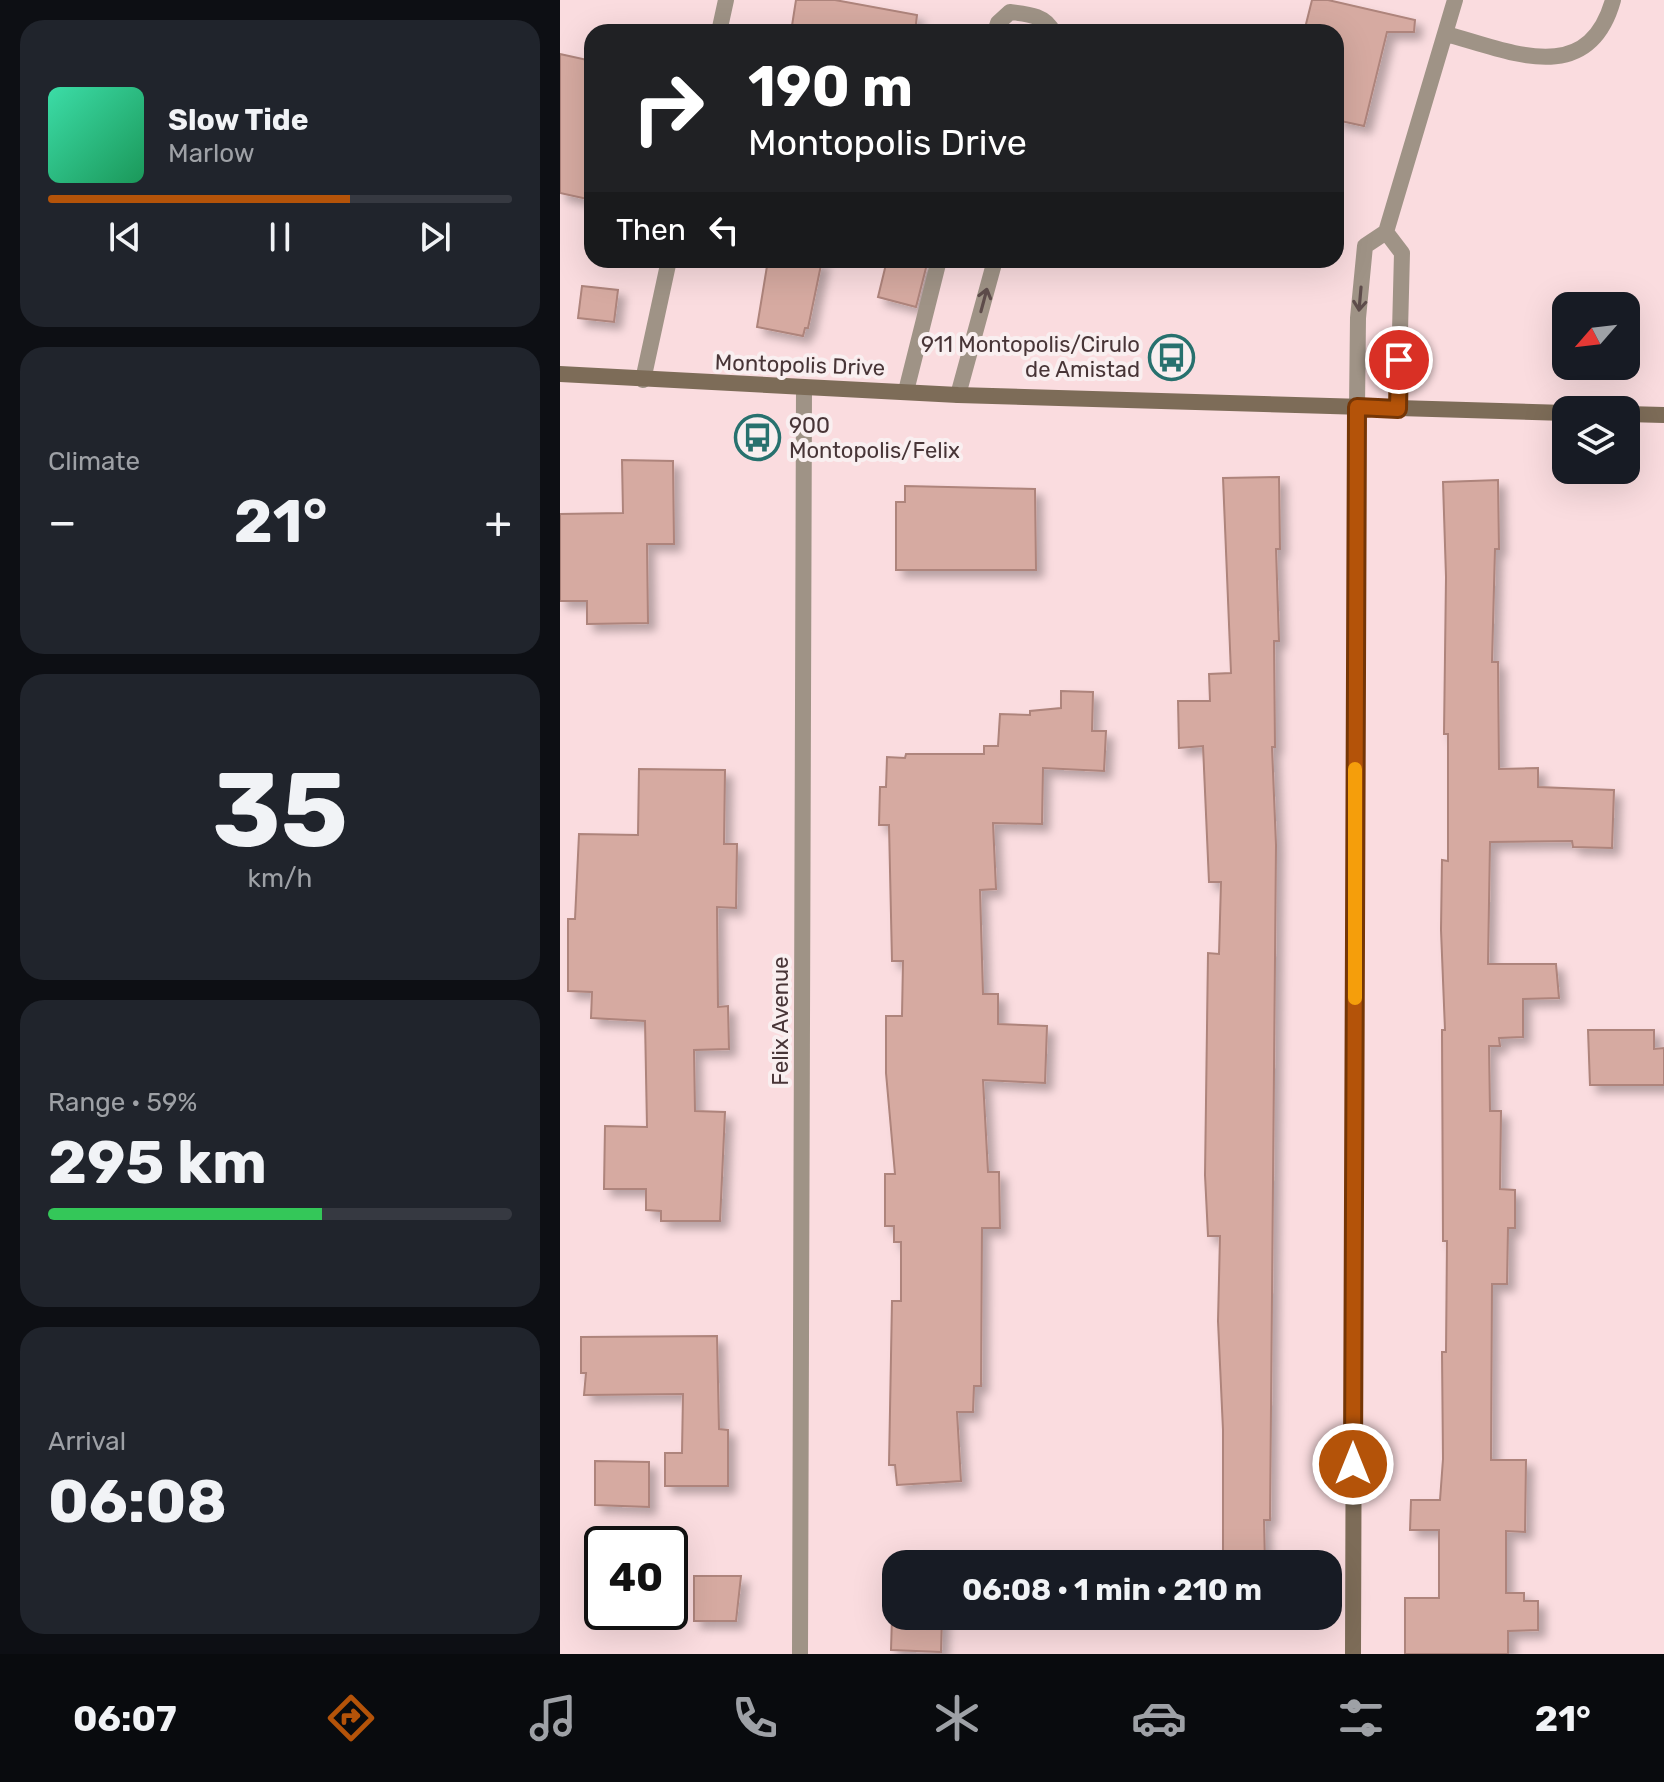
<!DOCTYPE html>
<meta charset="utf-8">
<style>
:root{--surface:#171b24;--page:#20242c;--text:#f1f3f6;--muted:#9ea1a6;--line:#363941;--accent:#b45309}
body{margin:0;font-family:Rubik,sans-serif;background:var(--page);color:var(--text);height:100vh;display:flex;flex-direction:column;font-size:30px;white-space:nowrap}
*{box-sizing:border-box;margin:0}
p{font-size:26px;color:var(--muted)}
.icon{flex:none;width:44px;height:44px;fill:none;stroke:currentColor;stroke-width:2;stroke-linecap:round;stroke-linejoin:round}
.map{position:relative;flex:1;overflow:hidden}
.panel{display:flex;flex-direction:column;gap:20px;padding:20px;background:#0d0f14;width:560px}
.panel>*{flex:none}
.hud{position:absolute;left:24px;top:24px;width:760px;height:244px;border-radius:24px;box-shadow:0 8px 32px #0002;background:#202124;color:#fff;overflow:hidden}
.needle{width:52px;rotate:242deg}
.fabs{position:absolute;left:992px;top:292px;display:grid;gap:16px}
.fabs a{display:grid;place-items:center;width:88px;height:88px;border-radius:16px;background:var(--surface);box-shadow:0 8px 32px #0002;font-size:40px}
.speed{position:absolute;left:24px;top:1526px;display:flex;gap:16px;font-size:40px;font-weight:700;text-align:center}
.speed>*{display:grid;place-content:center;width:104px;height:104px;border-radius:50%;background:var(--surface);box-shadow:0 8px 32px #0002;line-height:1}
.speed .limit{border:4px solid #111;border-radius:12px;background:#fff;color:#111}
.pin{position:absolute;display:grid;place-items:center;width:68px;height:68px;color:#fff;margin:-34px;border:4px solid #fff;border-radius:50%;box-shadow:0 2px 8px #0007}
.me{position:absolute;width:88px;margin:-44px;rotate:0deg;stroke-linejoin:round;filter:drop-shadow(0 0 6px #0008)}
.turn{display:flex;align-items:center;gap:28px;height:168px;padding:0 32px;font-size:36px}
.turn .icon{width:104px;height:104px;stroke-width:2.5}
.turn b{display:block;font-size:56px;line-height:68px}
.then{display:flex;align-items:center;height:76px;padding:0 32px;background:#0003;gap:16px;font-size:30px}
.big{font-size:60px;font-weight:700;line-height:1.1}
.panel .widget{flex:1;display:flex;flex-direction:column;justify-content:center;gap:12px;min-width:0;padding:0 28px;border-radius:24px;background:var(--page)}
.panel .dial{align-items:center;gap:0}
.dial b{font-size:104px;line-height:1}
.song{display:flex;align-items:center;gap:24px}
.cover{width:96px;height:96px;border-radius:12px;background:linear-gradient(135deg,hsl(160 70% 55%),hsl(150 70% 35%))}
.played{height:8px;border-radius:4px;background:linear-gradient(90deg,var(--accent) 65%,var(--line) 65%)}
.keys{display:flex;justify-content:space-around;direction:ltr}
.heat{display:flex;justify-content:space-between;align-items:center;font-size:44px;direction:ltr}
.charge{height:12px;border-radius:6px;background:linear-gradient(90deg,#34c759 59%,var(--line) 0)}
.trip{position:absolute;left:322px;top:1550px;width:460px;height:80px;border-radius:24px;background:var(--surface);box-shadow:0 8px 32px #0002;font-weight:700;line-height:80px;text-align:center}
.menu{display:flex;height:128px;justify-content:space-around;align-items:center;background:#090b0e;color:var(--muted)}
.menu .icon{width:56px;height:56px}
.menu .on{color:var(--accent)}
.menu b{font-size:36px;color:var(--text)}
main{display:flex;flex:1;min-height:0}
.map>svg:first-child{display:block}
.building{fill:#d6aaa1;stroke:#ae847b;stroke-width:2;filter:url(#shadow)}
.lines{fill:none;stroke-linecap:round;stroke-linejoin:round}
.lane{stroke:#9f9386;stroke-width:16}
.street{stroke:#9f9386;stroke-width:16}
.secondary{stroke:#7d6c58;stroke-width:16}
.oneway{stroke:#5e4c4b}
.route-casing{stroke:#753606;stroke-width:20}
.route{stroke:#b45309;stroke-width:14}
.slow{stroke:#f59e0b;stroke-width:14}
.labels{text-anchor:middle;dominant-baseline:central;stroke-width:8;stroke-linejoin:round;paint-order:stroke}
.poi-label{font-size:22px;fill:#483537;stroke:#f9eff0;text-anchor:end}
.street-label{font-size:22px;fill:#483537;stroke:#f9eff0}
</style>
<main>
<section class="panel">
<div class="widget">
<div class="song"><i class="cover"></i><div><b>Slow Tide</b><p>Marlow</p></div></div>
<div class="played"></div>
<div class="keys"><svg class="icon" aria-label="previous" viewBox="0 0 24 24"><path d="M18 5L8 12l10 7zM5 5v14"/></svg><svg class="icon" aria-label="pause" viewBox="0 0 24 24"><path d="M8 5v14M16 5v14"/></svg><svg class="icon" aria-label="next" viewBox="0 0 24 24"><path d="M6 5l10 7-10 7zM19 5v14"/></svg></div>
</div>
<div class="widget"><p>Climate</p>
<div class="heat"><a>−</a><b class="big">21°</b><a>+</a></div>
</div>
<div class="widget dial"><b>35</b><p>km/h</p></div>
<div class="widget"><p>Range · 59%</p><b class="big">295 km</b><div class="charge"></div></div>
<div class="widget"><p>Arrival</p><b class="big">06:08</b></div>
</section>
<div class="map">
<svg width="1104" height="1654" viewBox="0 0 1104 1654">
<defs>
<filter id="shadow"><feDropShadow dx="7" dy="7" stdDeviation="4" flood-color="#0004"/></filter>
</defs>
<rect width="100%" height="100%" fill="#fadcdf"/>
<path class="building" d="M236,0H275L357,15L355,32H231Z
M752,0H768L855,20L854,32H827L804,126L776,120V32H744Z
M0,54L32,61V200L0,193Z
M208,260H262L248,328H245L243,336L197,327Z
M327,260H368L356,307L318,297Z
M22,286L58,290L54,322L18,318Z
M62,460L113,461L114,544H87L88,623L27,624V601H0V514L63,513Z
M719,477L720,549H716L719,641H714L715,747H712L716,845L710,1520H704L705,1564H663V1430L658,1321L660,1236H648L645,1175L648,953L659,954L661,882H649L643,746L619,748L618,701H650L649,674L671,673L663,478Z
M938,480L939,549H935L932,662H938L939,769L978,768V787L1054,790L1052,848L1013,847L1012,841L930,842L928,964H996L999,998L963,999V1037L939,1038L940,1046H929L930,1111H941L940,1189L955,1190V1228H948L947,1284H932L931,1460H966L965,1532L946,1531V1593H964V1601H978V1630L948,1631V1654H845V1598H879V1530H850L851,1500H880L883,1459L882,1352H886L887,1241H883L882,1030H885L881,930L882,860L888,861V734H884L886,577L883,482Z
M345,486L475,489L476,570H336V502H345Z
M501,691L533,692L532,731H546L544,771L483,768L482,824L433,823L436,889L420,890L423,994H438V1024L487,1026L485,1083L423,1080L428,1172H439L440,1228H422L421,1386H414L413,1412H397L401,1481L337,1485L335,1465H329L332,1301H341V1242H334V1226H325V1174H335L326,1073V1016H342L343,961H332L329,825H319L320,787H326L327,757L345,758L346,754H424V746H438L440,714L470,715V711L501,708Z
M79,769L165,770L164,844H177L176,908L157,907L158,1007L168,1006L169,1049L134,1050L135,1111L165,1112L160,1221H101V1211L86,1210V1189H44L45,1126L87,1127L85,1021L31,1018L32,992L8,991V919H15L19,834L78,835Z
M1028,1030H1094V1049L1104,1048V1085H1030Z
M157,1336L159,1429L168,1430V1486H105V1453H122L123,1394L24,1395L26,1373H21V1337Z
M35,1461L89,1462V1507L35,1505Z
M134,1576H181L176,1621H134Z
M332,1616H382L381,1652L331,1650Z"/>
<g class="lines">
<path class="lane" d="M435,32L438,23L450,12C467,14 486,15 493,32
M346,391L379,260
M398,395L435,260"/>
<path class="street" d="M159,32L166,0
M886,34C949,51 1028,89 1053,0
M826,232L842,253L838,409
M83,380L109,260
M797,407L798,318L805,246L826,232L895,0
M240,1654L244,388"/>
<path class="secondary" d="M0,374L398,395L1006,413
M1066,414L1104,415
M793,1654L797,407"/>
</g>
<defs><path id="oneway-shaft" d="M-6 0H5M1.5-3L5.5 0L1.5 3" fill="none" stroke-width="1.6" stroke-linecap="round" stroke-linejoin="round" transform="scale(2)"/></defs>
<g class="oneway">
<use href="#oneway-shaft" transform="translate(800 299) rotate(95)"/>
<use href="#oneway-shaft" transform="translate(424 300) rotate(-75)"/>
</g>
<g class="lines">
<defs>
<path id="route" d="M793,1464L797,407L838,409L839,360"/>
</defs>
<use href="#route" class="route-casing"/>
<use href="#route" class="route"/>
<path class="slow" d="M795,998V769"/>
</g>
<defs>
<symbol id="bus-ring" viewBox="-11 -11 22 22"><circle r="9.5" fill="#f9eff0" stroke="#27716e" stroke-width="1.5"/><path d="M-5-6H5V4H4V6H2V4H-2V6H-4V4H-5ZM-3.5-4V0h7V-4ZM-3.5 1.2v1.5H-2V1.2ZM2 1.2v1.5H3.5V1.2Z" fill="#27716e"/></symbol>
</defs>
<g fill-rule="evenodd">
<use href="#bus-ring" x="586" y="332" width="51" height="51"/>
<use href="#bus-ring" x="172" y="412" width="51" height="51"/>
</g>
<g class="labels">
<g class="poi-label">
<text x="580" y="344">911 Montopolis/Cirulo<tspan x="580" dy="25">de Amistad</tspan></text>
<text x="229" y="425" text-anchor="start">900<tspan x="229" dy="25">Montopolis/Felix</tspan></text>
</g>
<g class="street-label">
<text transform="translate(240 365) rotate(2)">Montopolis Drive</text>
<text transform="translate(220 1021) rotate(-90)">Felix Avenue</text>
</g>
</g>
</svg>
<div class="fabs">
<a><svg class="needle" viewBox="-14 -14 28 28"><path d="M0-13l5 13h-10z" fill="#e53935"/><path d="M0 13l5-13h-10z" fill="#9ea1a6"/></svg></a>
<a><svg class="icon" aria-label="layers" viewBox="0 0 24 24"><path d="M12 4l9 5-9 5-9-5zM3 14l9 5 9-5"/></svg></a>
</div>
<div class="speed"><div class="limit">40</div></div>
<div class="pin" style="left:839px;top:360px;background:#d93025"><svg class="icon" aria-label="arrive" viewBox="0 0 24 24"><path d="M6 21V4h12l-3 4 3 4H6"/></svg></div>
<svg class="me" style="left:793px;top:1464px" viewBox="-20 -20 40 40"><circle r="17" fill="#b45309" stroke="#fff" stroke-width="3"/><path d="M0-11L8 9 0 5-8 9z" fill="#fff"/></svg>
<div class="trip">06:08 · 1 min · 210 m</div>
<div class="hud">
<div class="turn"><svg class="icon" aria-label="right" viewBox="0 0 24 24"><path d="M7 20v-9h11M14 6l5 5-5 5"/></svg><div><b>190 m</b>Montopolis Drive</div></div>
<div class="then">Then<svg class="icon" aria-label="left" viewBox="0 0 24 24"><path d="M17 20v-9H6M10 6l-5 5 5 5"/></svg></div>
</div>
</div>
</main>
<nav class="menu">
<b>06:07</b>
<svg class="icon on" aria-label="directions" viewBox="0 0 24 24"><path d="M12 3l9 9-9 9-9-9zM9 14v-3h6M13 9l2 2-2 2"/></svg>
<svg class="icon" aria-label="music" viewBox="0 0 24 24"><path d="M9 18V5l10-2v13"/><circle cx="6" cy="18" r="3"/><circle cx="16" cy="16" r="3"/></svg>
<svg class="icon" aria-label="phone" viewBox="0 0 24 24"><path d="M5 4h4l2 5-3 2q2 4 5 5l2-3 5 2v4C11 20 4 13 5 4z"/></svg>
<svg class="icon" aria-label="climate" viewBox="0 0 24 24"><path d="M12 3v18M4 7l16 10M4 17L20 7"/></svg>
<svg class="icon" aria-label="car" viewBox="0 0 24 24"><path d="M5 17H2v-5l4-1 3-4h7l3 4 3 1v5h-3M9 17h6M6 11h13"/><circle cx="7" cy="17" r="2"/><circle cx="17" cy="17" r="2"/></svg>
<svg class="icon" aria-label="filters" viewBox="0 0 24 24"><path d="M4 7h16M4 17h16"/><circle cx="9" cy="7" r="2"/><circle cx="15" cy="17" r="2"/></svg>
<b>21°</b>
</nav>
